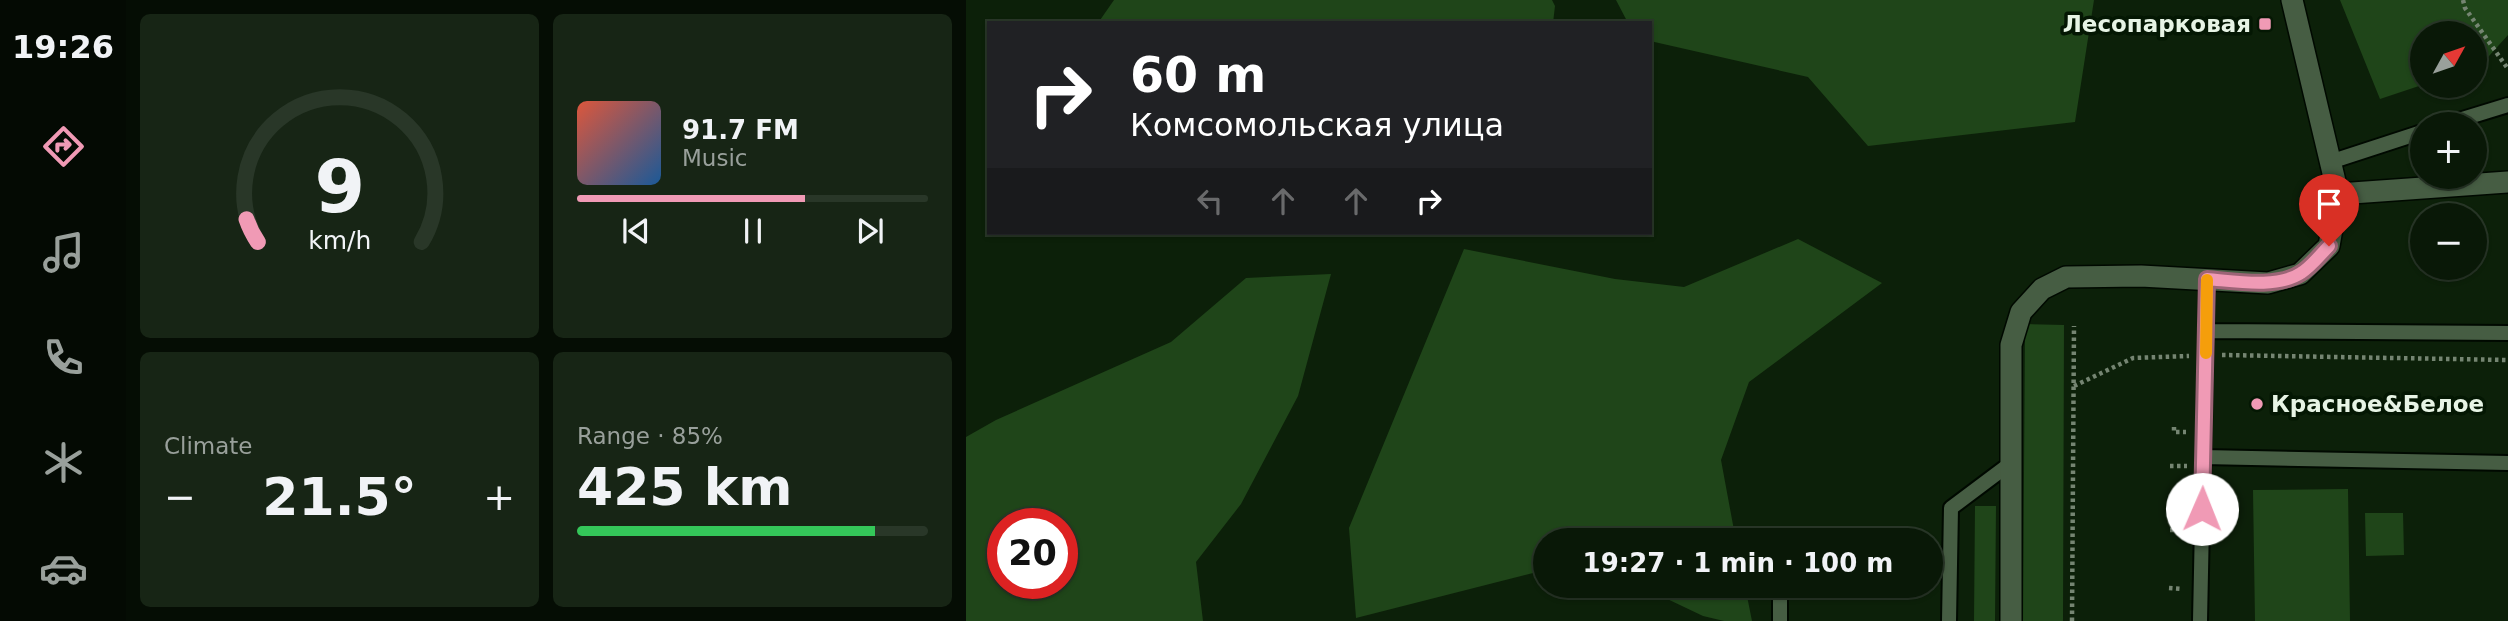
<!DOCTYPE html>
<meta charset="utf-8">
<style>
:root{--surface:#091807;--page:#172515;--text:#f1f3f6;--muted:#99a09b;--line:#293728;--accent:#f09ab5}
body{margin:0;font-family:"DejaVu Sans",sans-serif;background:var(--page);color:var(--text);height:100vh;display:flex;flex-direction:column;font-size:26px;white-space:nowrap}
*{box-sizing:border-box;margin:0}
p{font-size:23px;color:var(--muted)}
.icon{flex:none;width:38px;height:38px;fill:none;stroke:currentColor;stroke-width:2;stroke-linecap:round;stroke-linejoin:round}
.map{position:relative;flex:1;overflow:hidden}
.panel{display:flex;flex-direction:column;gap:14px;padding:14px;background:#050d04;width:840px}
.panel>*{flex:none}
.banner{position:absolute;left:21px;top:21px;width:665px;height:214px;border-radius:0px;box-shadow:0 2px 5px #0004,0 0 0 2px var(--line);background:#202124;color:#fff;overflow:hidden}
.needle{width:46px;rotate:50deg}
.fabs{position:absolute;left:1444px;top:21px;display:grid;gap:14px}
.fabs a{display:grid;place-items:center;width:77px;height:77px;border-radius:50%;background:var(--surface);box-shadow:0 2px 5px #0004,0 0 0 2px var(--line);font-size:35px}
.speed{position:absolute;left:21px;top:508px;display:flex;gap:14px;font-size:35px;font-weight:700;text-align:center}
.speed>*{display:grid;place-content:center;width:91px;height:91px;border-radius:50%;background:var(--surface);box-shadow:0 2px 5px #0004,0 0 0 2px var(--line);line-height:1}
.speed .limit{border:10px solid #d22;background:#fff;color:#111}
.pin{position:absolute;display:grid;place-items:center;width:60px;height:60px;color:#fff;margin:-72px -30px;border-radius:50% 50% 50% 0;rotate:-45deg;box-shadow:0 0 7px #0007}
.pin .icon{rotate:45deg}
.me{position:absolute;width:77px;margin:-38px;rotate:1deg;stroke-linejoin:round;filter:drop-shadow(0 0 5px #0008)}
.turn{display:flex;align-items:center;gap:24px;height:147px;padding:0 28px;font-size:32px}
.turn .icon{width:91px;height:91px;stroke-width:2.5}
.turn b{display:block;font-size:49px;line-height:60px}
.lanes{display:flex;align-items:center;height:66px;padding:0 28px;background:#0003;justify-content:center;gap:35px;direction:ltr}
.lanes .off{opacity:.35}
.big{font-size:52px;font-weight:700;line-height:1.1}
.panel .card{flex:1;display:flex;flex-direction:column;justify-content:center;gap:10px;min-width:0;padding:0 24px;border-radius:10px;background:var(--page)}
.panel .dial{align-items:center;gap:0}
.dial svg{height:182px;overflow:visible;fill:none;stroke:var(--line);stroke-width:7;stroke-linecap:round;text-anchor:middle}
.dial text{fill:var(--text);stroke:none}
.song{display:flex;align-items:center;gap:21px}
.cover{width:84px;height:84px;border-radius:10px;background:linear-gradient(135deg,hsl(10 70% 55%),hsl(210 70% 35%))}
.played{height:7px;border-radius:4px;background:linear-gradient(90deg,var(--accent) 65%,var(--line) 65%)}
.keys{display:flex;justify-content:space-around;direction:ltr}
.heat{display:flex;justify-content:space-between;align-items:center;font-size:38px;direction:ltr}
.charge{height:10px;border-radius:5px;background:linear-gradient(90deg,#34c759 85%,var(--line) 0)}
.panel .tiles{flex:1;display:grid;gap:14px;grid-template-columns:repeat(2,1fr)}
.trip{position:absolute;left:567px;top:528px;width:410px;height:70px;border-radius:35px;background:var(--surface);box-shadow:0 2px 5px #0004,0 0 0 2px var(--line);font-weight:700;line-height:70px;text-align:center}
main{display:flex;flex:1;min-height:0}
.tab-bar{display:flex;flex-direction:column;width:126px;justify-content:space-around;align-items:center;background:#040a03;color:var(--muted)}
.tab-bar .icon{width:49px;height:49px}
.tab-bar .active{color:var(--accent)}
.tab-bar b{font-size:32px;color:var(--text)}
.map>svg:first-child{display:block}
.green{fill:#1f4519;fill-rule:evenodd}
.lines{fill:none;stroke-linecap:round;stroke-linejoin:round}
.service-casing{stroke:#000900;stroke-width:18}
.minor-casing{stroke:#000900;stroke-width:24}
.secondary-casing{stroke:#000900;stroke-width:24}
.path{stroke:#758572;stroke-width:4.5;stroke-dasharray:3.5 3.5;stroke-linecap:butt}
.service{stroke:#465d43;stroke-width:14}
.minor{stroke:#465d43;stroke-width:21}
.secondary{stroke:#465d43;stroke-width:21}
.route-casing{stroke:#9c6476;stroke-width:18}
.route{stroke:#f09ab5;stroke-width:12}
.slow{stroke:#f59e0b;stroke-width:12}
.poi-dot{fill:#f09ab5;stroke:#041703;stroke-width:2.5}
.labels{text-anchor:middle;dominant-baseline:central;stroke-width:7;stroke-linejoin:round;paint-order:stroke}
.poi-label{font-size:23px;font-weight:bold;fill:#e7f4e5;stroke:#041703;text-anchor:end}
</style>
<main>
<nav class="tab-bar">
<b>19:26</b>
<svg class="icon active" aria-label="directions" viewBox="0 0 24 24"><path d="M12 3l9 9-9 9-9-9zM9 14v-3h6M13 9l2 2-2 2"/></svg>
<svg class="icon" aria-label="music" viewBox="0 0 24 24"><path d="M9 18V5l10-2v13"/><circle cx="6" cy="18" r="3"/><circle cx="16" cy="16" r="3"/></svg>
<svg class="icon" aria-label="phone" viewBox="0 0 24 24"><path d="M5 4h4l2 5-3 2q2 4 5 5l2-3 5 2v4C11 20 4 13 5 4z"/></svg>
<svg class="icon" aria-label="climate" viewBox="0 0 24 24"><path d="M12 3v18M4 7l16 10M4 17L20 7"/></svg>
<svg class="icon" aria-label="car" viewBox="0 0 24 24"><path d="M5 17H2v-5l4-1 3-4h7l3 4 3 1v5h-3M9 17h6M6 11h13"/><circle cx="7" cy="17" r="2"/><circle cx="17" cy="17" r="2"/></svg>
</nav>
<section class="panel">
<div class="tiles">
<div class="card dial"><svg viewBox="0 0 100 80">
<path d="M14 69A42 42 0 1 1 86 69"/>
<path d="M14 69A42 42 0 0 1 9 59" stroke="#f09ab5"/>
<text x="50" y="56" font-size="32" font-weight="700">9</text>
<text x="50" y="72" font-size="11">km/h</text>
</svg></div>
<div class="card">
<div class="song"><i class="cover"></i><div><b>91.7 FM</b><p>Music</p></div></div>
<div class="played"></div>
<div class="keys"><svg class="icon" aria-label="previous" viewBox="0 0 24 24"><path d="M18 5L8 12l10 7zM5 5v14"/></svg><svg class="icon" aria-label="pause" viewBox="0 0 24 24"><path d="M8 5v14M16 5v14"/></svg><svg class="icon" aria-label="next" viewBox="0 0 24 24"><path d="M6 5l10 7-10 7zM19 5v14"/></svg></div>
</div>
<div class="card"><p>Climate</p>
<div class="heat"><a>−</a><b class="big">21.5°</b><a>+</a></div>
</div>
<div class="card"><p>Range · 85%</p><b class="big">425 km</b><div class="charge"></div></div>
</div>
</section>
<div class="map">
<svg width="1542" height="621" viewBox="0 0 1542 621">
<rect width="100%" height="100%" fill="#0c2009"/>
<path class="green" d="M148,0H586L589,6L587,23H132Z
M650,0H1128L1109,122L902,146L842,77L684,41V23H662Z
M1374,0H1542V35L1514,66L1509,68L1508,33H1456V85L1414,99Z
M832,239L916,283L783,382L755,460L770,541H579V570L390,618L383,528L498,249L649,279L718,287Z
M365,274L332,396L275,504L230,562L237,621H0V437L30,420L205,342L280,278ZM37,523H96V583H37Z
M1059,324L1098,325L1097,621H1057Z
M1382,489L1384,621H1289L1287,490Z
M1009,506H1030L1029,621H1008Z
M1437,513L1438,555L1400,556L1399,513Z
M674,586H779L786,621H758L737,616Z"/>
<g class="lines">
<defs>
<path id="service" d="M1480,124L1542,105
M1364,162L1456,132
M1240,331L1542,333
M1237,457L1542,463
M814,621V586
M983,621L985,508L1045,463
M1234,621L1241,280"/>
<path id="minor" d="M1372,194L1542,182"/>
<path id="secondary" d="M1045,621V345L1055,312L1076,289L1100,277L1175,276L1302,283L1334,274L1363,246L1372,194L1326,0"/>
</defs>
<use href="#service" class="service-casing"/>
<use href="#minor" class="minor-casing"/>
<use href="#secondary" class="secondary-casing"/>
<path class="path" d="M1497,0L1499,8L1542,69
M1256,355L1542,360
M1108,386L1167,358L1223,356
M1208,427V432H1220
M1204,466H1221
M1204,530H1217
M1203,588L1216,589
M1106,621L1108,326"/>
<use href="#service" class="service"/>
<use href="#minor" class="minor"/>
<use href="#secondary" class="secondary"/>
</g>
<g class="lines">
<defs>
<path id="route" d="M1236,509L1241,279C1268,281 1311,289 1335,273C1345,267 1354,255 1363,246"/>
</defs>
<use href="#route" class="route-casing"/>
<use href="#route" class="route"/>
<path class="slow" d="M1240,353L1241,280"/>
</g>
<g class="poi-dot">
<rect x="1292" y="17" width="14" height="14" rx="3.5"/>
<circle cx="1291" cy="404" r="7"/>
</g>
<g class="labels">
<g class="poi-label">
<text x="1285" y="24">Лесопарковая</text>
<text x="1305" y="404" text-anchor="start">Красное&amp;Белое</text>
</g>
</g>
</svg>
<div class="fabs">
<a><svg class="needle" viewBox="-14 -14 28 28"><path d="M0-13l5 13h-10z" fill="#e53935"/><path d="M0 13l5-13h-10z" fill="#99a09b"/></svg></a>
<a>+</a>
<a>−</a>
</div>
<div class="speed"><div class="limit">20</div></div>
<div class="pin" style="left:1363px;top:246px;background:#d93025"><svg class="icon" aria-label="arrive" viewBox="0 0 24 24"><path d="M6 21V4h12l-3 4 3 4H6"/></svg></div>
<svg class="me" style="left:1236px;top:509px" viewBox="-20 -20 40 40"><circle r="19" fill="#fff"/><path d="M0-13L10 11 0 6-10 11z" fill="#f09ab5"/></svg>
<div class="trip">19:27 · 1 min · 100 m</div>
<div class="banner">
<div class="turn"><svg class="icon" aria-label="right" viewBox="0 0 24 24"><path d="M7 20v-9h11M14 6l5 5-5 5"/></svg><div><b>60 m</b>Комсомольская улица</div></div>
<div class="lanes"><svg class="icon off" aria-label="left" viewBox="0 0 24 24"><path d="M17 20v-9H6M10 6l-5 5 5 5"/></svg><svg class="icon off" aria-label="ahead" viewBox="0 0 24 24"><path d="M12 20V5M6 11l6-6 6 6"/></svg><svg class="icon off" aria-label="ahead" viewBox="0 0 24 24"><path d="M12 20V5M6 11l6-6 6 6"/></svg><svg class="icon" aria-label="right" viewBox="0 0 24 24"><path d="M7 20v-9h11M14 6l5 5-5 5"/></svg></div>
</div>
</div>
</main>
